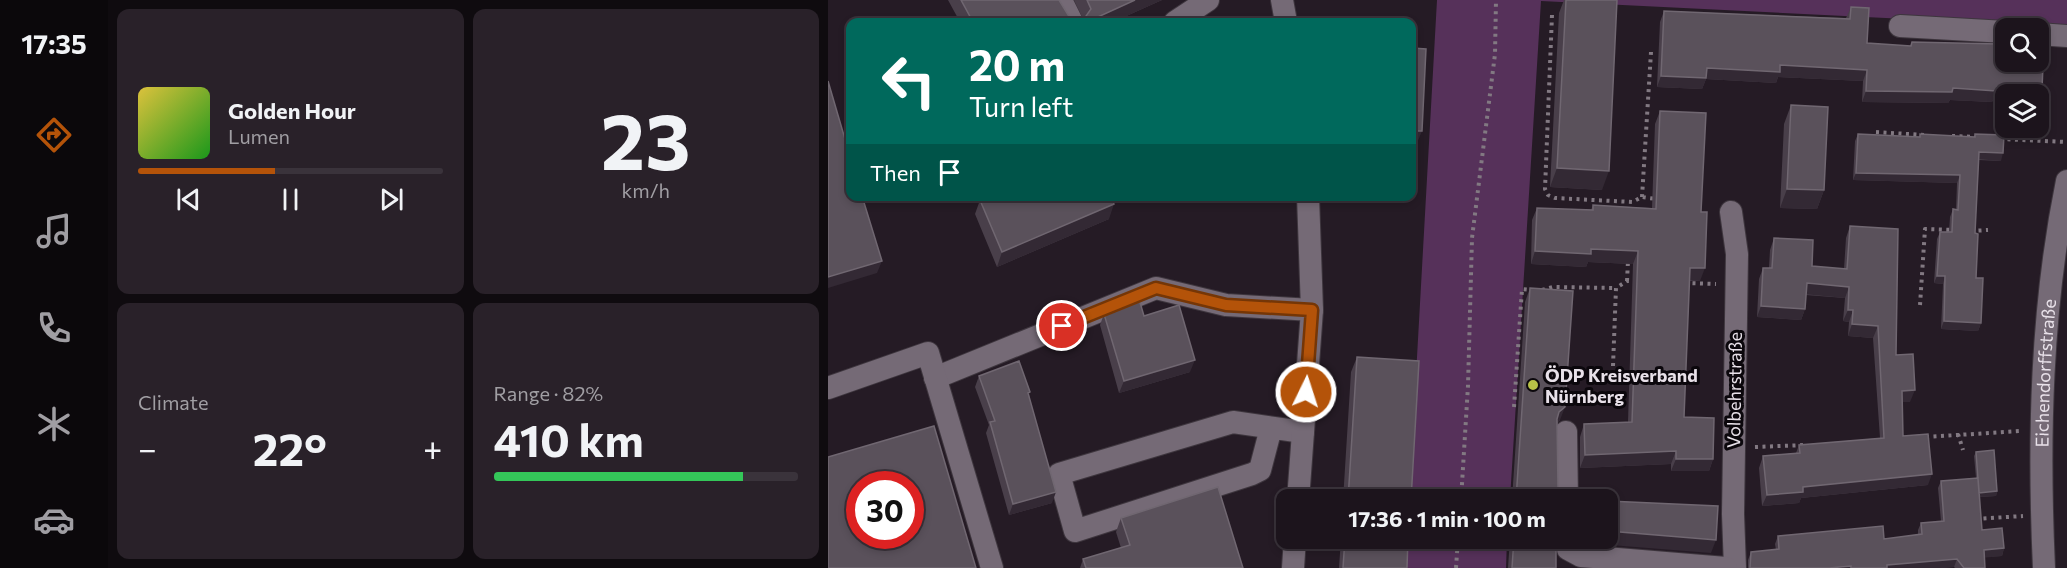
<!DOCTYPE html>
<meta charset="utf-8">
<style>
:root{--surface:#1c141c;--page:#292129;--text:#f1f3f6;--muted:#a09ea3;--line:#3a333b;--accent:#b45309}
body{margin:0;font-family:Commissioner,sans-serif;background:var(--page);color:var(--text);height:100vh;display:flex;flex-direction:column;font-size:22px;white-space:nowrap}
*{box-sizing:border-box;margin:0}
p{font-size:20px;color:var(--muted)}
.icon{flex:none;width:33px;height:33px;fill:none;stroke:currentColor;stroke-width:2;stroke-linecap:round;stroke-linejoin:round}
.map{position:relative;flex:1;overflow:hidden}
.sheet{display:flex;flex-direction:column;gap:9px;padding:9px;background:#0f0b0f;width:720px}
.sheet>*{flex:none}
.top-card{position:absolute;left:18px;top:18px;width:570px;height:183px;border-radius:12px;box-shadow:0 3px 9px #0003,0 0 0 2px var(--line);background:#00695c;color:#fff;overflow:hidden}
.tools{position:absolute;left:1167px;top:18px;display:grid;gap:12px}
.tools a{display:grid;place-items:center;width:54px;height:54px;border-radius:12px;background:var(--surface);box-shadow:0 3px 9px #0003,0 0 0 2px var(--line);font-size:30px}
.speed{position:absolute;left:18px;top:471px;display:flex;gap:12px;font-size:30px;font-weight:700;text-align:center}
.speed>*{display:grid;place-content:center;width:78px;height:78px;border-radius:50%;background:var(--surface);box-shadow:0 3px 9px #0003,0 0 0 2px var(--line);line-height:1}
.speed .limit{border:9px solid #d22;background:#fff;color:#111}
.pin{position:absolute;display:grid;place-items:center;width:51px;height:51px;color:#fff;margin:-26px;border:3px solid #fff;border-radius:50%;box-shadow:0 2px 6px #0007}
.me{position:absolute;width:66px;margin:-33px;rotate:4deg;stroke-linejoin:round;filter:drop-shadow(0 0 4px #0008)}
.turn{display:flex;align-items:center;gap:21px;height:126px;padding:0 24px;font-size:27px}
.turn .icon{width:78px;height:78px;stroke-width:2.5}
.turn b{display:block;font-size:42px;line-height:51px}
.then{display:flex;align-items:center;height:57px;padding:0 24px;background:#0003;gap:12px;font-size:22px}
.big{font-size:45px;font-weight:700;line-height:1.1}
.sheet .widget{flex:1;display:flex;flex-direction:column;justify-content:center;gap:9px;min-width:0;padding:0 21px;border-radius:12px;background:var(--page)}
.sheet .dial{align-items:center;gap:0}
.dial b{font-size:78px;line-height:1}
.song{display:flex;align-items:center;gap:18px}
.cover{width:72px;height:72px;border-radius:9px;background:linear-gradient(135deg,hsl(50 70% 55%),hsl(120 70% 35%))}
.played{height:6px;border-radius:3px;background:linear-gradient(90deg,var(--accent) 45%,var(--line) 45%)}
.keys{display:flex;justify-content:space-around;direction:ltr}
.heat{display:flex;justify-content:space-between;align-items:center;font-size:33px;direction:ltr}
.charge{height:9px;border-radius:4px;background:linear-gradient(90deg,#34c759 82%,var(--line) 0)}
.sheet .tiles{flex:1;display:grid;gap:9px;grid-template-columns:repeat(2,1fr)}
.trip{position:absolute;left:448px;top:489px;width:342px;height:60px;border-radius:12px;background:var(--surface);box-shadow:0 3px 9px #0003,0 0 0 2px var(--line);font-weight:700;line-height:60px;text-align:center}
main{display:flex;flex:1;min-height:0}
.menu{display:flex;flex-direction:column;width:108px;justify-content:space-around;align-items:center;background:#0b080b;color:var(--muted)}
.menu .icon{width:42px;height:42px}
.menu .active{color:var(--accent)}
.menu b{font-size:27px;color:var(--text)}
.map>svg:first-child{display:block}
.green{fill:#56315a}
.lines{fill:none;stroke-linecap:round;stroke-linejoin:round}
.minor-casing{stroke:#3e363e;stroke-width:24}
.path{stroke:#827982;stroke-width:4;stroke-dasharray:3 4.5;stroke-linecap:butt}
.minor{stroke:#756a76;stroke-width:22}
.wall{fill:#493f4a}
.shaded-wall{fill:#332934}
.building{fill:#5a515b;stroke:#706771;stroke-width:1.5;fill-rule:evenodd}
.route-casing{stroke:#753606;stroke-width:15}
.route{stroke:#b45309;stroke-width:10}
.poi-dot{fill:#b7c147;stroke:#0b070c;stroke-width:2}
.labels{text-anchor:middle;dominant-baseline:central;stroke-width:6;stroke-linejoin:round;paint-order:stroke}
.street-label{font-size:18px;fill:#e8e1e9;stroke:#0b070c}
.poi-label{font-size:18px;font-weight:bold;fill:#e8e1e9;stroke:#0b070c;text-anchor:start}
</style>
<main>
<nav class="menu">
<b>17:35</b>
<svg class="icon active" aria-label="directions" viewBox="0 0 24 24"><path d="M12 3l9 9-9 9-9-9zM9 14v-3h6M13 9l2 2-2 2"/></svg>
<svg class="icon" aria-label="music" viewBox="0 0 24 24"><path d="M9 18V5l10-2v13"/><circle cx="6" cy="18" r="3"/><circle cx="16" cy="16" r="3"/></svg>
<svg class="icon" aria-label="phone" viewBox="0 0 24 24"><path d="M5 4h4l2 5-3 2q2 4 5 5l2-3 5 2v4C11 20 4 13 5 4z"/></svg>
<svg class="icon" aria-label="climate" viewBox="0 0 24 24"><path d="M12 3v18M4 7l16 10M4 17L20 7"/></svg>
<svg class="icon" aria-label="car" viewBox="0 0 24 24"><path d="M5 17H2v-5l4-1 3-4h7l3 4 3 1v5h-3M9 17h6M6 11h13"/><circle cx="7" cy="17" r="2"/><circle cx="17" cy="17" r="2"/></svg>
</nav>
<section class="sheet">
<div class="tiles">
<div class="widget">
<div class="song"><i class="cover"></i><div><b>Golden Hour</b><p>Lumen</p></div></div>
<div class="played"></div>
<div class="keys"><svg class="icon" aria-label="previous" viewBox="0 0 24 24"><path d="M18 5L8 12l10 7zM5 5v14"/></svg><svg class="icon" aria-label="pause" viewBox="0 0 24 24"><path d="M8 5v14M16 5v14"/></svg><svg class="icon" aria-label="next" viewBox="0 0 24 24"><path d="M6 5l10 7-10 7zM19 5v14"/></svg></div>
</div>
<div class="widget dial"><b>23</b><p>km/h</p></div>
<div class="widget"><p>Climate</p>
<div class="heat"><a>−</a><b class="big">22°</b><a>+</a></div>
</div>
<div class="widget"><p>Range · 82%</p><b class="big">410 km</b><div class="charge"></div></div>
</div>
</section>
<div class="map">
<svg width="1239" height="568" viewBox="0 0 1239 568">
<rect width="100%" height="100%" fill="#251b25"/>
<path class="green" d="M609,0H1239V27L713,1L682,499L581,500Z
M578,539H679L678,568H577Z"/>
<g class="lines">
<defs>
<g id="minor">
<path d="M233,0L244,22"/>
<path d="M454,0L458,22"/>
<path d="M347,22L380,0"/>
<path d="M1072,26L1178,32"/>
<path d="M1210,34L1239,36"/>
<path d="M903,212L909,254L905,514L907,568"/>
<path d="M107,378L328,288L398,305L484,310"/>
<path d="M0,388L100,353L164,568"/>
<path d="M443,428L432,470L424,474L247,531L231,474L405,422L475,432"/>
<path d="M738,432L739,500"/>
<path d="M470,500L484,310L480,196"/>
<path d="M740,538V549L753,556L898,568"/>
<path d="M465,568L467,538"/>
<path id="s1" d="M1216,568C1210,439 1213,308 1239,181"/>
</g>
</defs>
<use href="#minor" class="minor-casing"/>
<path class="path" d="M724,15L717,189L720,195L727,198L804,202L814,197L828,199
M1048,132L1096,135
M1124,136L1150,137
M1172,139L1239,142
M814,197L823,52
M1143,231L1160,230
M799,281L800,261
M857,283L888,284
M714,290L725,287L788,288
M1092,305L1097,229L1126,230
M785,366L788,288L799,281H807
M686,407L694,289L704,290
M1130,434L1135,450
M1098,437L1192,431
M927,447L977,445
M633,500L640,386L644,238L667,54L668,0
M1148,519L1195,516
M628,568L630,538"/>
<use href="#minor" class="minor"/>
</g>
<path class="wall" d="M120,0H231L242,18L255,19L246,0H334L285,22H132Z
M736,0H789L774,190L722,187L731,13Z
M1023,7L1039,43L1082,46L1084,42L1170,44L1171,40L1214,89L1210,98V94L1166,98L1164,102L1122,100L1120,103L1034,102L1035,81L950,77L948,83L878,79L874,89L829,87L832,22L836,11L1018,18Z
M963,105L996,190L989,209L952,208L956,124Z
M832,111L873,212L872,281H861L856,417L885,459L881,471H843V464L752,468V437L756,424L800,422L805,264L760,262L758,267L703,264L704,220L709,208L763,210L765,205L824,208L827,124Z
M1030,134L1091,137L1092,134L1146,137L1147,134L1173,161L1151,160L1147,233L1148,278L1153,323L1150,331L1113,329L1115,284L1106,283L1109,239L1112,232H1121L1122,217L1125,209L1128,210L1129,183L1025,180L1027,141Z
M152,200L281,219L169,267L147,214Z
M1022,226L1068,355L1082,402H1074L1075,436L1100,485L973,498L971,503L934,506L931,468L935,456L968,453L971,445L1052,438L1045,338L1020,336L1021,322L1015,321L1017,298L978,295L977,309L973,320L929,317L931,279L935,268H941L942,250L946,238L984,266L1016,269L1018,238Z
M702,288L732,420L729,423L730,487L735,499L750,500H684L697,302Z
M276,314L316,316L362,372L291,393L272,325Z
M529,357L583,500H515L523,372Z
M151,376L201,395L224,503L181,515L158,433L161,425L147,387Z
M1148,452L1169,491L1168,496L1151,497L1154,530L1176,548L1174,556L1156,557L1157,568H1127L1126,567L1111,568H920V560L923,552L948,550L947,544L950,536L1056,539L1090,535V530L1093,523L1113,521L1110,488L1113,481L1148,478L1146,456Z
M293,518L415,568H252L255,559L293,548L288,532Z
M513,538H580L579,568H511Z
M682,538H732L728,554V568H680Z"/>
<path class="shaded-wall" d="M307,0H334L285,22H259Z
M952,65L1039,70L1035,81L950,77L948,83L878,79L874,89L829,87L833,76L879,68Z
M1169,87L1214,89L1210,98V94H1178V99L1166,98L1164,102L1122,100L1120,103L1034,102L1038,91Z
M584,131H594L589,143H584Z
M1151,152L1175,153L1173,161L1149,159Z
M729,168L781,171L774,190L722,187Z
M1028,173L1132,175L1129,183L1025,180Z
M959,189L996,190L989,209L952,208Z
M286,204L281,219L169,267L174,252Z
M763,249L810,251L805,264L760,262L758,267L703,264L707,251Z
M54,261L49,273L0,288V277Z
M862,268H877L872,281L857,280Z
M1109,276H1117L1115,284L1106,283Z
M979,283L1021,287L1017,298L975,294Z
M933,306L977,309L973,320L929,317Z
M1020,310H1025L1021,322L1015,321Z
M1116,321L1153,323L1150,331L1113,329Z
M1024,324L1050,326L1045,338L1020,336Z
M367,360L362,372L291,393L296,381Z
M1087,390L1082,402H1070L1074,391Z
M737,407L732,420L727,425L731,412Z
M848,451L843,464L752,468L757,455Z
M848,459H885L881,471H843Z
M1104,474L1100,485L973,498L971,503L934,506L939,495L975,487Z
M1169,491L1168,496L1150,497L1151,493Z
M228,492L224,503L181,515L185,504Z
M780,531L888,540L883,553L757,543L758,538H780Z
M728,541H733L728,554Z
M1176,548L1174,556L1153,558L1156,550Z
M1129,559L1126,567L1111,568H1057L1059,565Z
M1023,566L1022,568H1001Z"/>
<path class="building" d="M133,0H231L242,18L256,19L263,9L259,0H307L259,22H145Z
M738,0H789L781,171L729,168Z
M1023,7L1041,8L1039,43L1083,46L1084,42L1171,44V40L1178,41V62H1210V42H1216L1214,89L1169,87L1168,91L1125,88L1124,92L1038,91L1039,70L952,65V72L879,68L878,78L833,76L836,11L1022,19Z
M584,48L598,49L594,131H584Z
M0,81L22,156V196H34L54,261L0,277Z
M963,105L1000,107L996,190L959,189Z
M832,111L878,113L873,212H879L877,268H862L856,417L886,418L885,459H848V451L757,455L756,424L804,422L810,251L763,249V254L707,251L709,208L765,210V205L828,209Z
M1030,134L1092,137V134L1147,137V134L1176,135L1175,153L1151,152L1147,233L1150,234L1148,278H1155L1153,323L1116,321L1117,276H1109L1112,232H1124L1125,209L1130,210L1132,175L1028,173Z
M160,196H283L286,204L174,252L152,200Z
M1022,226L1070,229L1068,355L1085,354L1087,390L1074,391L1075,436L1100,434L1104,474L975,487V492L939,495L935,456L972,453L971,445L1056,438L1050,326L1024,324L1025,310H1020L1021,287L979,283L977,309L933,306L935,268H944L946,238L985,240L984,266L1019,269Z
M702,288L745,291L737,407L731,412L729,419L730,487L735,499L750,500H688Z
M311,299L316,316L351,305L367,360L296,381L276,314Z
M529,357L591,361L583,500H520Z
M191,361L202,392L200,393L228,492L185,504L162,422L167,421L151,376Z
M106,426L148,568H0V457ZM32,484H82V536H32Z
M1166,450L1169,491L1151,493L1148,452Z
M1150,478L1154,530L1174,528L1176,548L1156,550L1157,568H1136L1129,559L1059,565V568H1023V566L1001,568H922L923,552L951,549L950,536L1055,526L1056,539L1094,534L1093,523L1116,521L1113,481Z
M390,487L415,568H258L255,559L302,545L293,518Z
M780,501L890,506L888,540L780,531Z
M517,538H580L579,568H515Z
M686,538H732L733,541H728V568H684Z"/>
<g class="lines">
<defs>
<path id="route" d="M234,326L328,288L398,305L484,310L478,392"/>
</defs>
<use href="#route" class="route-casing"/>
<use href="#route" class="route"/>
</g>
<circle class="poi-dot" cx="705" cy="385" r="6"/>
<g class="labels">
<g class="street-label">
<text stroke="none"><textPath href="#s1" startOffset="195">Eichendorffstraße</textPath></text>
<text transform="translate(906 390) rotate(-89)">Volbehrstraße</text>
</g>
<g class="poi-label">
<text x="717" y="375">ÖDP Kreisverband<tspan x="717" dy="21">Nürnberg</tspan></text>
</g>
</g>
</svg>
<div class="tools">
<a><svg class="icon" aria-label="search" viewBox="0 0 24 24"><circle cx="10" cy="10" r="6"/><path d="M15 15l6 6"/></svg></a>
<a><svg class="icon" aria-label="layers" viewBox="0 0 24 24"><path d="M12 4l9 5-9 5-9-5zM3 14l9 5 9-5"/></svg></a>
</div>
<div class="speed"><div class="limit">30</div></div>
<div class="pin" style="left:234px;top:326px;background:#d93025"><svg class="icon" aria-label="arrive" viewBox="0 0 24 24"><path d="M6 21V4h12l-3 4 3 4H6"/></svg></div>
<svg class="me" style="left:478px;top:392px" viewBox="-20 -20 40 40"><circle r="17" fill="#b45309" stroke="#fff" stroke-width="3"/><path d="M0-11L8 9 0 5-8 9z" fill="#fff"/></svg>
<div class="trip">17:36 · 1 min · 100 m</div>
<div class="top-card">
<div class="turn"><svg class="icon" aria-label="left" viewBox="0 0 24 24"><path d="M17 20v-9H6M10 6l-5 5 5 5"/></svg><div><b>20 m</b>Turn left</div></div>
<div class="then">Then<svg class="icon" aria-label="arrive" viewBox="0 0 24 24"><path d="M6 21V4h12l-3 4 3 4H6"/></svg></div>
</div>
</div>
</main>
